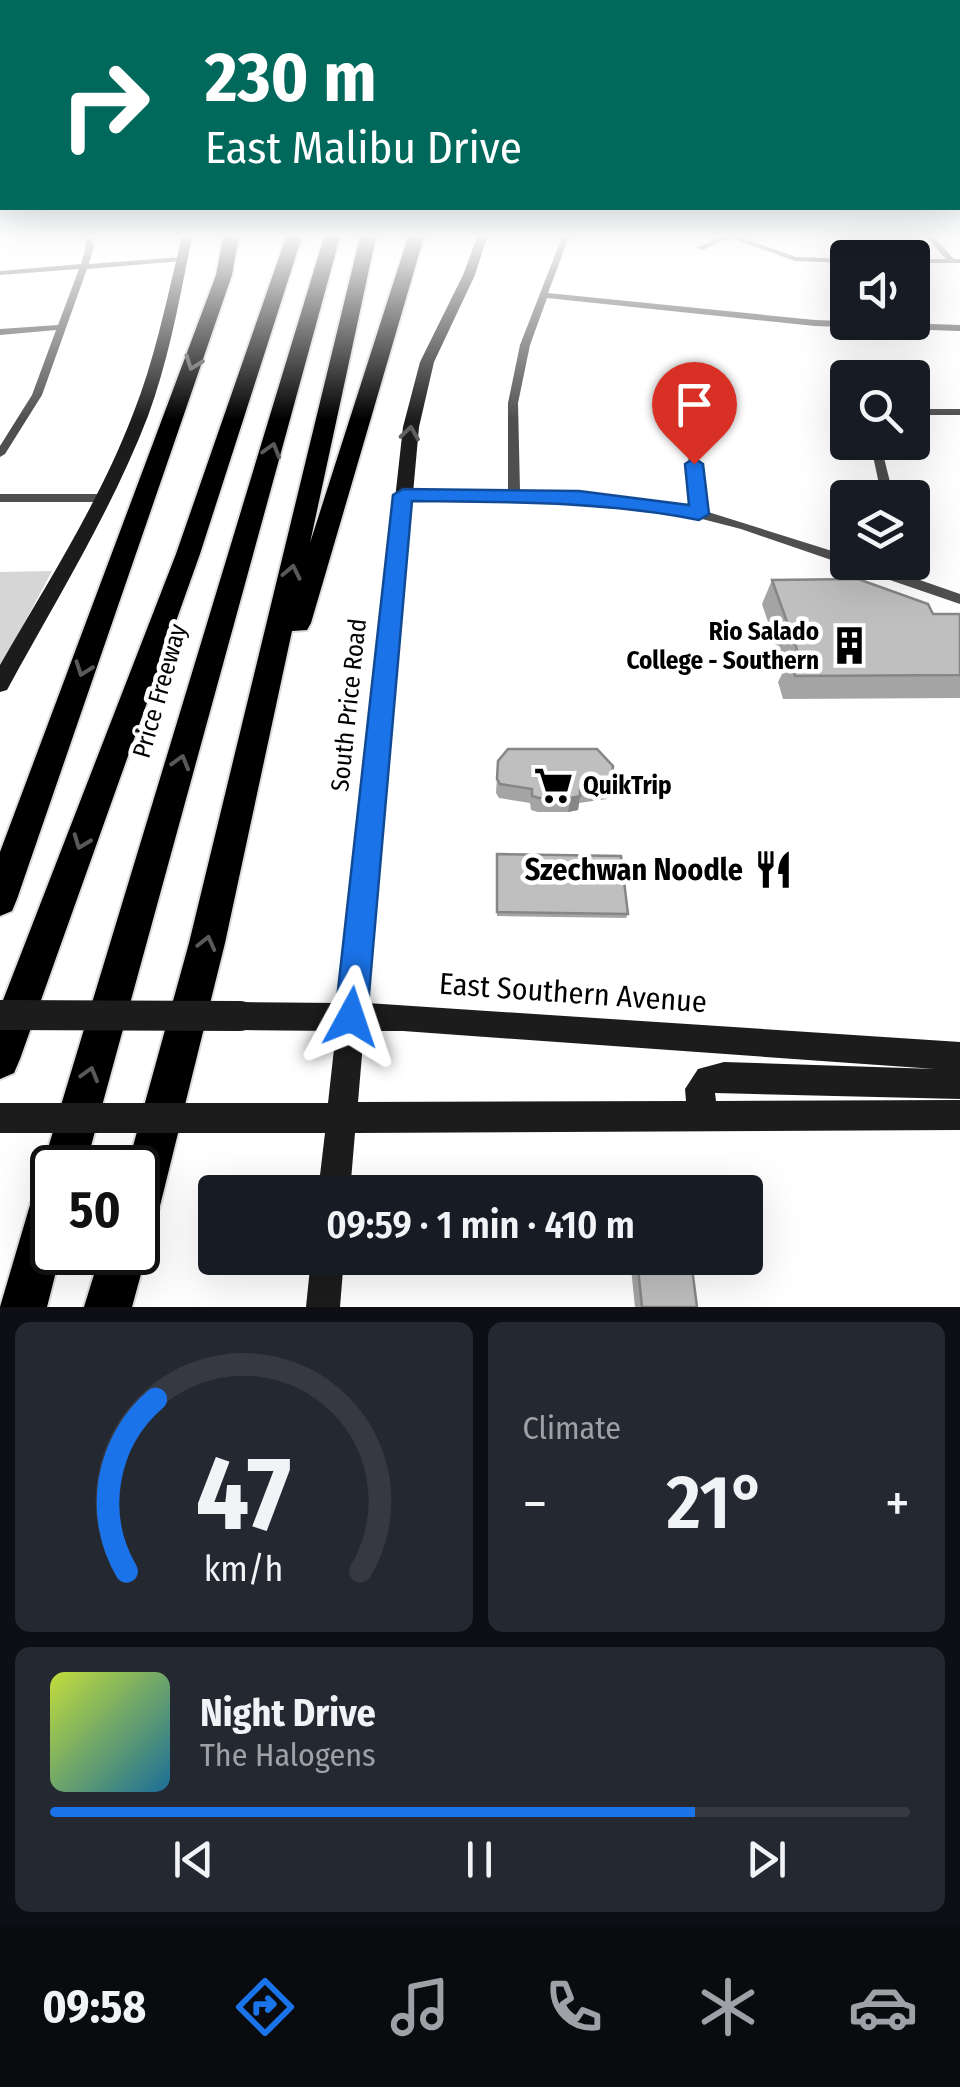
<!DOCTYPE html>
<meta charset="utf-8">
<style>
:root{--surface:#171b24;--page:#242831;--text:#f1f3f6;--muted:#9ea1a6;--line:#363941;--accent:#1a73e8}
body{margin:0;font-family:"Fira Sans Condensed",sans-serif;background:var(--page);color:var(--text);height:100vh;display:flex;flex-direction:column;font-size:38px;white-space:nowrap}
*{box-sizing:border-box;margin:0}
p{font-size:32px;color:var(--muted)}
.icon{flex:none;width:55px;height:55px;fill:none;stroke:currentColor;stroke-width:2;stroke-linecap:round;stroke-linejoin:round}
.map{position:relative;height:1307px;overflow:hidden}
.details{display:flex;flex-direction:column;gap:15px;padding:15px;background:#0d0f14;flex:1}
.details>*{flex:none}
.banner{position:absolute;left:0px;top:0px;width:960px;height:210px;box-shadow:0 10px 40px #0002;background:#00695c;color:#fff;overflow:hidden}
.tools{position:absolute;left:830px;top:240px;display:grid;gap:20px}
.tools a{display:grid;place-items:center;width:100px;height:100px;border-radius:10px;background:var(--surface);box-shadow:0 10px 40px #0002;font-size:50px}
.speed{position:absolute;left:30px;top:1145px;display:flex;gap:20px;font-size:50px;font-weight:700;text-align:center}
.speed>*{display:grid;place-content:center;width:130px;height:130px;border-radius:50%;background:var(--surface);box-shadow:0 10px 40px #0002;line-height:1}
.speed .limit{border:5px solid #111;border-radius:15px;background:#fff;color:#111}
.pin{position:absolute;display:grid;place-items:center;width:85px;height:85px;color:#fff;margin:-102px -42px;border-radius:50% 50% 50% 0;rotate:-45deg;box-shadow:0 0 10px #0007}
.pin .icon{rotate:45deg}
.me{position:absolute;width:110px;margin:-55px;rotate:5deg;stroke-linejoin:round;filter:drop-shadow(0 0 8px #0008)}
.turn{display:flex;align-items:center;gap:35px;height:210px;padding:0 40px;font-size:45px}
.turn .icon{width:130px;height:130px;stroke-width:2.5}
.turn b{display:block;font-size:70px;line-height:85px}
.big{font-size:75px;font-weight:600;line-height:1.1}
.details .widget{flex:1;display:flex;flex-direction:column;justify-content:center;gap:15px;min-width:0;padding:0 35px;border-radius:15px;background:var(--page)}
.details .dial{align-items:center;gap:0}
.dial svg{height:260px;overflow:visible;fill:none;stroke:var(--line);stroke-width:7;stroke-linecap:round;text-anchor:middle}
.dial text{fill:var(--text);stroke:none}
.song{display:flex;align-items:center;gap:30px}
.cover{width:120px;height:120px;border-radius:15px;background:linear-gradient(135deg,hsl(70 70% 55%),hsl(200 70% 35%))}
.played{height:10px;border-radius:5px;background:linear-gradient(90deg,var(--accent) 75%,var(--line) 75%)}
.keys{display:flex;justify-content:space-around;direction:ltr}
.heat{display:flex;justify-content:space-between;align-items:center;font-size:55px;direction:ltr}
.details .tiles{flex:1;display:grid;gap:15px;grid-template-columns:1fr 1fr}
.widget:last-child{grid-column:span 2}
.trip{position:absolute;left:198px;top:1175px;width:565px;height:100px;border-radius:10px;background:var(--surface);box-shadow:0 10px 40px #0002;font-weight:600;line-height:100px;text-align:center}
.tab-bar{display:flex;height:160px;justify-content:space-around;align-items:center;background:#090b0e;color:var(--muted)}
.tab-bar .icon{width:70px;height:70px}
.tab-bar .active{color:var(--accent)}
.tab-bar b{font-size:45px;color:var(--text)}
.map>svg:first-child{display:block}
.green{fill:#d6d6d6}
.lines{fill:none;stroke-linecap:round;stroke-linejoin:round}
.motorway-casing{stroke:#dbdbdb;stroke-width:4}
.minor{fill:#4f4f4f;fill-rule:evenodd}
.secondary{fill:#1c1c1c;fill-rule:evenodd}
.motorway{fill:#000;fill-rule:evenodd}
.secondary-bridge{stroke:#1c1c1c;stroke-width:30}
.wall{fill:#a4a4a4}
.shaded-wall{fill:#868686}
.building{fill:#bfbfbf;stroke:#868686;stroke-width:2.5}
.oneway{stroke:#595959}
.oneway2{stroke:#606060}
.route{fill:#1a73e8;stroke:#114b97;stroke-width:2.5}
.labels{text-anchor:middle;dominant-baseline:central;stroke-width:9;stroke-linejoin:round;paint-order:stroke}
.poi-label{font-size:25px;font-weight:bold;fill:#000;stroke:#fff;text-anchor:end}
.street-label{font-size:25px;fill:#000;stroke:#fff}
.near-poi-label{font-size:30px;font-weight:bold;fill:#000;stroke:#fff;text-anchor:end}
.near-street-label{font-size:30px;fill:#000;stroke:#fff}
</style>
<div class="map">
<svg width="960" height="1307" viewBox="0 0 960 1307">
<rect width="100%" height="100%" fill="#fff"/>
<path class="green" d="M52,571L0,669V572Z"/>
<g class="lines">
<defs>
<path id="motorway" d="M223,237H239L232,275L17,899L12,911L0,916V852L216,275Z
M286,237H302L200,554L20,1059L14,1073L0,1079V1008L176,554Z
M324,237H340L85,1168H52V1252H61L47,1307H0L30,1205L36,1189L50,1184L42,1168Z
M360,237H376L310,543L408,237H424L311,623L307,630L292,631L225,943L160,1206L154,1222L138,1228V1168H127L189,943Z
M138,1235L147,1252L132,1307H84L101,1252H138Z"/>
</defs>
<use href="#motorway" class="motorway-casing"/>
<path class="minor" d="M85,237H91L94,246L89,264L182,257L186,259L182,261L87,269L42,395L5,454L0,457V446L32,395L56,330L0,335V329L58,325L79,269L0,275V271L81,264L86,246Z
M562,237H569L548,293L815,320L960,325V331L815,326L547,298L530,345L518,403L520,491L611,495L693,508L682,390L690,388L705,511L848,556V562H868L960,594V604L741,529L667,510L582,500L399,498L397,495L403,491H508V403L520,345Z
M721,237H739L796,257L848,259V263L795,261L729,237L703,250L696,248Z
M926,237H934L954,259H960V263H912V259H946Z
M912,409H960V415H912Z
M870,442H880L894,498H882Z
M0,494H102L108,498L102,502H0Z"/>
<path class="secondary" d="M182,237H192C180,297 169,359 148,416C111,512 56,600 7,690L0,692V665C47,583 99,503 133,414C156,357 167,296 182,237Z
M477,237H487L475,275L434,362L419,427L367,1003L960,1042V1099L715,1093L716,1101L960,1100V1130L355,1133L350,1192H318L325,1133H240L229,1129L225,1118L229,1107L240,1103H328L336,1031L240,1030L230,1026L226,1016L230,1006L240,1002L339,1003L403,427L420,362L463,275ZM364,1031H403L935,1069L724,1062L698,1069L685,1089L686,1101L358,1102Z
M311,1258H344L340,1307H306Z"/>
<use href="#motorway" class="motorway"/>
<path class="secondary-bridge" d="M0,1015L240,1016
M0,1118H240"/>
</g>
<path class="wall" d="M772,580L933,614H960V698L783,699L778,682L784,670L762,604Z
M498,761L611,785L607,799L579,803L578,810L568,812H538L531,810L530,803L499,798L496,793Z
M497,859L628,914L626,918L497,916Z
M630,1258H718L720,1269L692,1270L697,1307H635Z"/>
<path class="shaded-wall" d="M580,796L578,810L568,812L571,798Z"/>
<path class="building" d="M858,579L928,604L933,614H960V675L795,676L789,659L800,658L772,580Z
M508,749H597L613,766L611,785L580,790V796L571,798H539L532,796V789L500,784L497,779L498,761Z
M497,854L621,856L628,914L497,912Z
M655,1190L698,1192H655Z
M637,1258H718L720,1269L692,1268L697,1307H642Z"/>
<defs><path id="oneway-chevron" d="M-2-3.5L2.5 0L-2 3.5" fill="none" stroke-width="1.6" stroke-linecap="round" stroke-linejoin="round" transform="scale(2.5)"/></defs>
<g class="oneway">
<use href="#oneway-chevron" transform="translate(193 363) rotate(110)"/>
<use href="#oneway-chevron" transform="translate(272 450) rotate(-74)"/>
<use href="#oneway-chevron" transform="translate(292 572) rotate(-78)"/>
<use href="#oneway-chevron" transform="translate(83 669) rotate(110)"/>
<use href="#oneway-chevron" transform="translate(181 762) rotate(-74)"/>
<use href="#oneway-chevron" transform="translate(81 842) rotate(111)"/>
<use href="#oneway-chevron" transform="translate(207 943) rotate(-76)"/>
<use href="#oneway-chevron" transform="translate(90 1074) rotate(-74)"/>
</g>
<use class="oneway2" href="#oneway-chevron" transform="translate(410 433) rotate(-82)"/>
<linearGradient id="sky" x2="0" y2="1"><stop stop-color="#8aabca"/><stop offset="0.56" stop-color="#fff"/><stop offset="1" stop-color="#fff" stop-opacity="0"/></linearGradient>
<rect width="960" height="420" fill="url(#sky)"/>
<path class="route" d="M694,458L703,464L709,514L699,520C604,501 509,502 412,501L367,1017L362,1028L351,1033L340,1028L335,1017L393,495L403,489L579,491L689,505L685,464Z"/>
<defs>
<symbol id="building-bare" viewBox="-9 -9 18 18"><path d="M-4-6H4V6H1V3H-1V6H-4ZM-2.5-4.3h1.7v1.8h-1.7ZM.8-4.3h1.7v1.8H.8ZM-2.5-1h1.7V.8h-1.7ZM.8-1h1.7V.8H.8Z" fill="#000" stroke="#fff" stroke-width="2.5" paint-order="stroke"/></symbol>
<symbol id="supermarket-bare" viewBox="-9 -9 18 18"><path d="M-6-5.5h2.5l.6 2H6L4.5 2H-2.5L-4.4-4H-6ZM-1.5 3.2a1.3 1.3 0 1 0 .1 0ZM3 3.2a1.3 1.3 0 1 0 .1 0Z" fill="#000" stroke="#fff" stroke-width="2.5" paint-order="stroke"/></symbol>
<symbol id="restaurant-bare" viewBox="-9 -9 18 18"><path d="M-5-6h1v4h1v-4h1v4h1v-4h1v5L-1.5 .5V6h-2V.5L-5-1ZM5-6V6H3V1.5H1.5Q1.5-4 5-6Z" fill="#000" stroke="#fff" stroke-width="2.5" paint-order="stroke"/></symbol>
</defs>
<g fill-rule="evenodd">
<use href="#building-bare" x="822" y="618" width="55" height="55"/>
<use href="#supermarket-bare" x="526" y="758" width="55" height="55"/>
<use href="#restaurant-bare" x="746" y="842" width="55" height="55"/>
</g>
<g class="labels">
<g class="poi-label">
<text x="819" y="632">Rio Salado<tspan x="819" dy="29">College - Southern</tspan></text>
<text x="583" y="786" text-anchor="start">QuikTrip</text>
</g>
<g class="street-label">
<text transform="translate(160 691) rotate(-74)">Price Freeway</text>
<text transform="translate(349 705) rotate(-84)">South Price Road</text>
</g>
<g class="near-poi-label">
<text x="743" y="870">Szechwan Noodle</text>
</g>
<g class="near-street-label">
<text transform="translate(573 993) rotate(4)">East Southern Avenue</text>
</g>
</g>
</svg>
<div class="tools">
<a><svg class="icon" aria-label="sound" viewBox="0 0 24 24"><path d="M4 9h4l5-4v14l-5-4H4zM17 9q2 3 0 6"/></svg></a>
<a><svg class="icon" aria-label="search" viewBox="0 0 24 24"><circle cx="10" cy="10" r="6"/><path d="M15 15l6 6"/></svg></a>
<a><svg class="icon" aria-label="layers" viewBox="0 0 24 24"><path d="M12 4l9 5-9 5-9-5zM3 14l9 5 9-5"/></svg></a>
</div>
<div class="speed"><div class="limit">50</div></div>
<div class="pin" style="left:694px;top:464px;background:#d93025"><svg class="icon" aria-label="arrive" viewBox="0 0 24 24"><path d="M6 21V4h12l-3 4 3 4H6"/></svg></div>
<svg class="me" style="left:351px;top:1017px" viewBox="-20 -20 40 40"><path d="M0-17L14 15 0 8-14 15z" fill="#1a73e8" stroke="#fff" stroke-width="4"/></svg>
<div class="trip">09:59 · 1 min · 410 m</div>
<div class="banner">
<div class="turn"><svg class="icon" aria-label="right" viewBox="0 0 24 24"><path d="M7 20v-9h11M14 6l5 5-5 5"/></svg><div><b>230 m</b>East Malibu Drive</div></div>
</div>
</div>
<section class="details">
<div class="tiles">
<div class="widget dial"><svg viewBox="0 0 100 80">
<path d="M14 69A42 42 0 1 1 86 69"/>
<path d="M14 69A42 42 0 0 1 23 16" stroke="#1a73e8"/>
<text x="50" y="56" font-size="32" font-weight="700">47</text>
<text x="50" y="72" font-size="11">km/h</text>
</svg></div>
<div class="widget"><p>Climate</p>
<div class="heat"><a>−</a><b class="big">21°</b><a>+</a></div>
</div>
<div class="widget">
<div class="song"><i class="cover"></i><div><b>Night Drive</b><p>The Halogens</p></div></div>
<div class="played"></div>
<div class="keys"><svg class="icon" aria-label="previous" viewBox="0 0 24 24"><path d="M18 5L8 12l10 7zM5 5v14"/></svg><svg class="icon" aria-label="pause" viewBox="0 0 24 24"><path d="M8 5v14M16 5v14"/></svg><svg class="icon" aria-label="next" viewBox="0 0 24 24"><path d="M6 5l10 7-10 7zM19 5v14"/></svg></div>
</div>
</div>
</section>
<nav class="tab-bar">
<b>09:58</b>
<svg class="icon active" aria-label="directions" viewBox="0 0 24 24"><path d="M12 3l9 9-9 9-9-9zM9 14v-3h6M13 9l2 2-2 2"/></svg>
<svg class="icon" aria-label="music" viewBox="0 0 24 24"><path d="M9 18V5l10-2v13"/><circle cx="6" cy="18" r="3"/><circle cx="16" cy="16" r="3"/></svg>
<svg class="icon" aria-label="phone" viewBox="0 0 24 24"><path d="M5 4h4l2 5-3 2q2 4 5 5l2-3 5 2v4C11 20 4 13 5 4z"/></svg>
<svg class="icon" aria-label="climate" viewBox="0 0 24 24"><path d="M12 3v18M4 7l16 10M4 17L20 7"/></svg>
<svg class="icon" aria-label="car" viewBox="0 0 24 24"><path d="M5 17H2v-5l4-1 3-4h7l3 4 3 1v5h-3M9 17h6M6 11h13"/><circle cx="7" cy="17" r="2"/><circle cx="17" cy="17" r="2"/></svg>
</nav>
